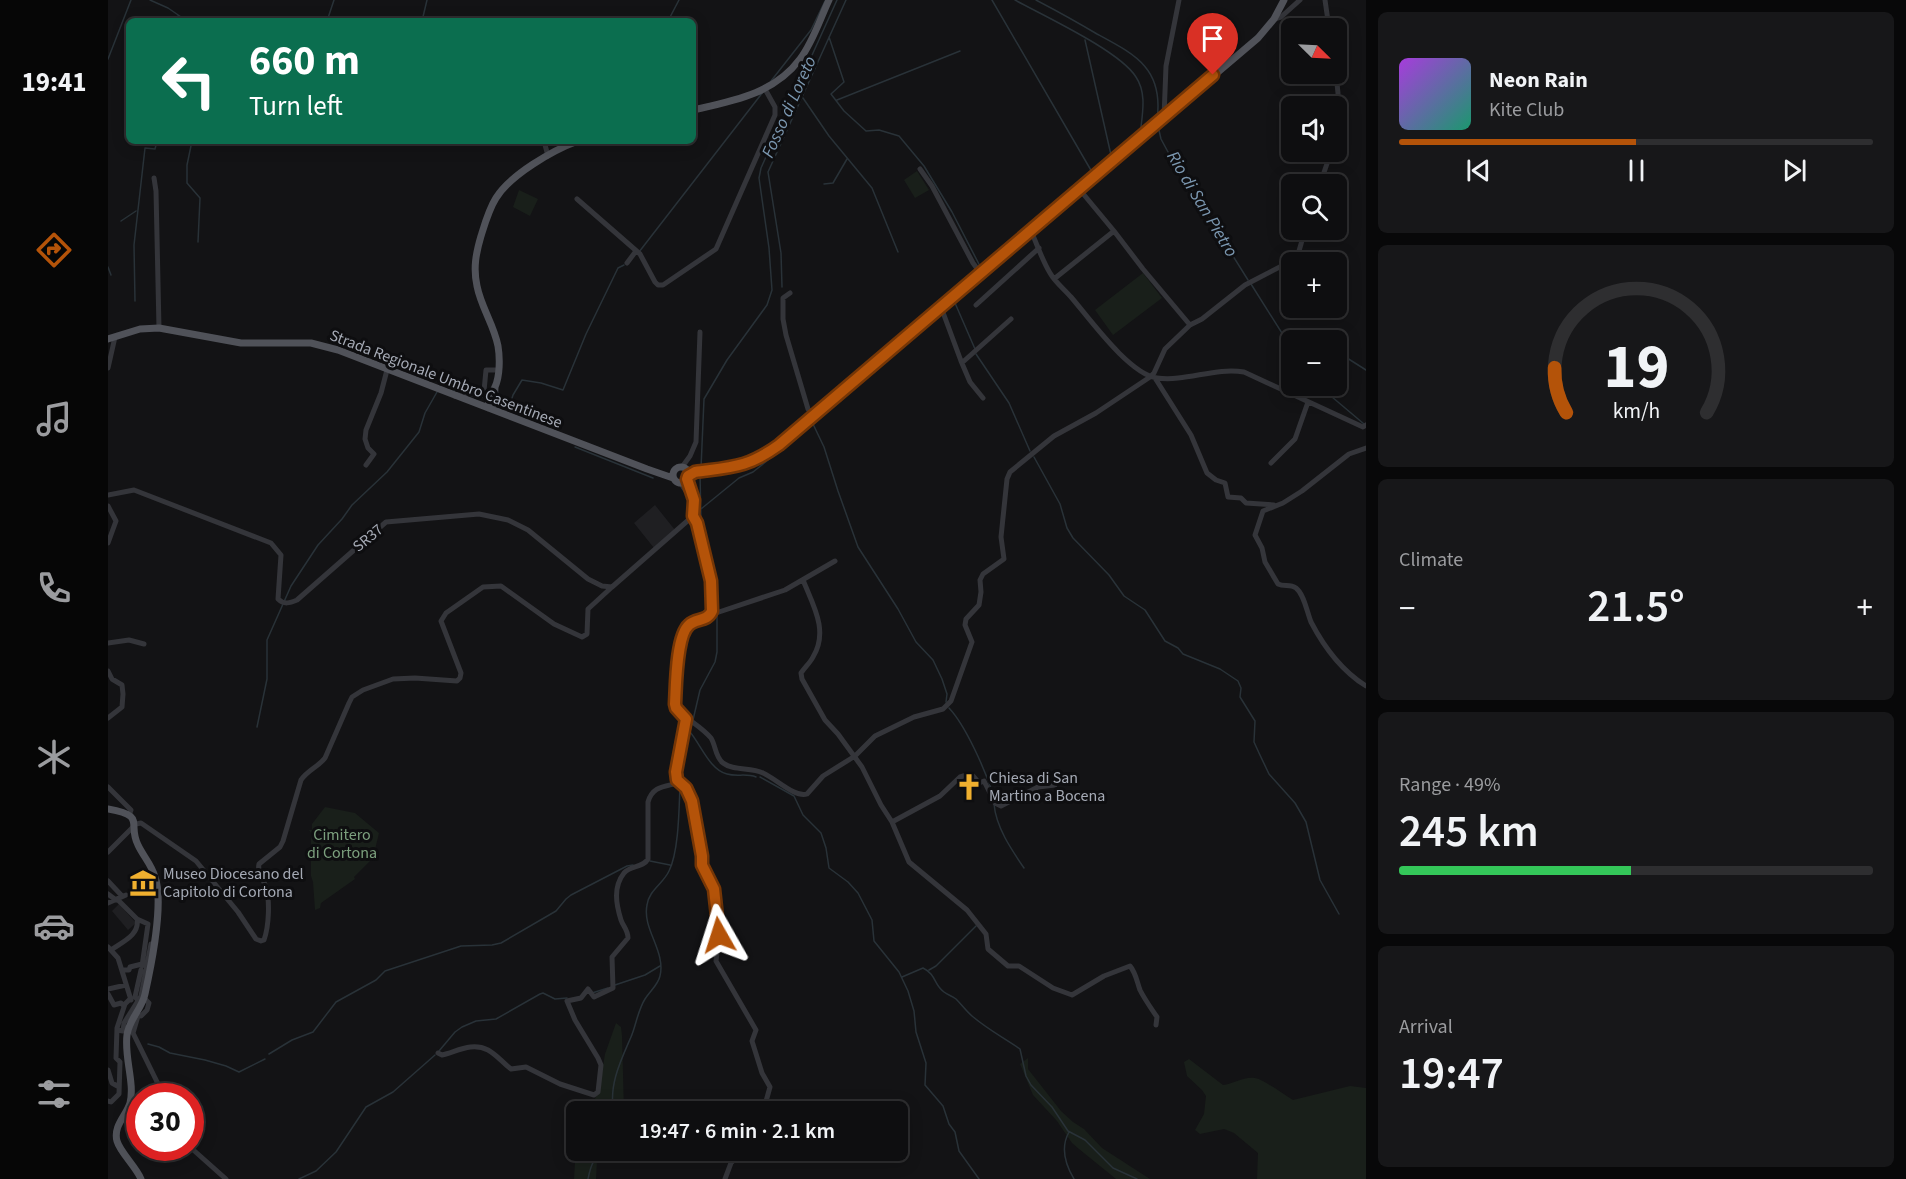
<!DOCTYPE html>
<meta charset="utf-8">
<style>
:root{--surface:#0e0e10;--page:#171719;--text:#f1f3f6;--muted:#9b9c9f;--line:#2e2e30;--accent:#b45309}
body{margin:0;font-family:"Source Sans 3",sans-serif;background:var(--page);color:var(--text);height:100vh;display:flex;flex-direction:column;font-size:22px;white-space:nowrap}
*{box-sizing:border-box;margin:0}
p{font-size:20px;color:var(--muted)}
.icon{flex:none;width:33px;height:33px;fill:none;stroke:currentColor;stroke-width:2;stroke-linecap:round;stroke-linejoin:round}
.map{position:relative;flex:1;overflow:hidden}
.side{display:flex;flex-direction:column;gap:12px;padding:12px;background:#080809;width:540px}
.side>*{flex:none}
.banner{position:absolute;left:18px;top:18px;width:570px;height:126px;border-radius:9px;box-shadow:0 3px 15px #0003,0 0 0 2px var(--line);background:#0b6e4f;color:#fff;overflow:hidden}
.needle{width:39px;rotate:114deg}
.controls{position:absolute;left:1173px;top:18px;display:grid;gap:12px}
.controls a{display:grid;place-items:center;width:66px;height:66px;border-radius:9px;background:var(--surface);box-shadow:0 3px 15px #0003,0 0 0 2px var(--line);font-size:30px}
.speed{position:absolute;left:18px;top:1083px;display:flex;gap:12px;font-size:30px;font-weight:700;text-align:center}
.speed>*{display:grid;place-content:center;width:78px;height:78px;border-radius:50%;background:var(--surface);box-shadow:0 3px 15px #0003,0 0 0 2px var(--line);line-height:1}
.speed .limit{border:9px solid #d22;background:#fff;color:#111}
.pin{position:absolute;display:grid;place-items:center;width:51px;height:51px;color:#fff;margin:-62px -26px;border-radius:50% 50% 50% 0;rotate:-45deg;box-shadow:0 0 6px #0007}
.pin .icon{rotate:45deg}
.me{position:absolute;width:66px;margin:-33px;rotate:354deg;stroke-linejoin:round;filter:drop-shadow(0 0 4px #0008)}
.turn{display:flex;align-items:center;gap:21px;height:126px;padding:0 24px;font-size:27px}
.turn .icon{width:78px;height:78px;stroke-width:2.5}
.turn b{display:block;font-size:42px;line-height:51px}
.big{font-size:45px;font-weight:600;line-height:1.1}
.side .tile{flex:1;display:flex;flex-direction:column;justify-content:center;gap:9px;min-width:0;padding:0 21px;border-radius:9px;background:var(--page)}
.side .dial{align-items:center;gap:0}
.dial svg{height:156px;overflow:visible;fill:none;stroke:var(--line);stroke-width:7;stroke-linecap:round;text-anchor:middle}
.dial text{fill:var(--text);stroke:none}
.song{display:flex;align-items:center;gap:18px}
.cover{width:72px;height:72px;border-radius:9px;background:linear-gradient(135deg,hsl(280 70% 55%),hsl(160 70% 35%))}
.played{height:6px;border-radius:3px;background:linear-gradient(90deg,var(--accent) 50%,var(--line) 50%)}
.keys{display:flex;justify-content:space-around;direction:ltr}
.heat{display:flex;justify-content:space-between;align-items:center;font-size:33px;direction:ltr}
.charge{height:9px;border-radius:4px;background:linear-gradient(90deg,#34c759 49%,var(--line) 0)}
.trip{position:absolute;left:458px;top:1101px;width:342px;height:60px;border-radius:9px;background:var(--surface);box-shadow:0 3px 15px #0003,0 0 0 2px var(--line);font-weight:600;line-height:60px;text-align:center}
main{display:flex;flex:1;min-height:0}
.tabs{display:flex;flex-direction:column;width:108px;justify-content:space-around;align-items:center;background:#060606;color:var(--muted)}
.tabs .icon{width:42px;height:42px}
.tabs .active{color:var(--accent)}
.tabs b{font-size:27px;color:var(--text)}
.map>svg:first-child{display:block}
.built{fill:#1f1f22}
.green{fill:#191f1a}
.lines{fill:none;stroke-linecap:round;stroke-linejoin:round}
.stream{stroke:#293238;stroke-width:1.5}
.minor{stroke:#34353a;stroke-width:5}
.major{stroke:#505259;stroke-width:7}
.route-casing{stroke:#753606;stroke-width:15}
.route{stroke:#b45309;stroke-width:10}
.labels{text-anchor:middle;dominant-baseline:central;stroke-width:6;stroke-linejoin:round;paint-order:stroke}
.street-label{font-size:16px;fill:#a5aab5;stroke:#0e0e10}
.poi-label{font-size:16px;fill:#a5aab5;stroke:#0e0e10;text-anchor:start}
.park-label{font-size:16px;fill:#7ca07e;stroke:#0e0e10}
.water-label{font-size:18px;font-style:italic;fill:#7b97b0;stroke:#0e0e10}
</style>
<main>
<nav class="tabs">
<b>19:41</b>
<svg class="icon active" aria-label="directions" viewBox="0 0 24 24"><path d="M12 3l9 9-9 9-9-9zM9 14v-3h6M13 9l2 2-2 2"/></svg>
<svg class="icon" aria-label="music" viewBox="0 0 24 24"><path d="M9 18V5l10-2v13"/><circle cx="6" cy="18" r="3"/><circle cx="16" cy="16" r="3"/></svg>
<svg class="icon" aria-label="phone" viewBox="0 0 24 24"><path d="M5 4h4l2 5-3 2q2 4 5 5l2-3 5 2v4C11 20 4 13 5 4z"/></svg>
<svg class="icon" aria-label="climate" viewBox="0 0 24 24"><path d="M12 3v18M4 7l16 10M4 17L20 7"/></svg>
<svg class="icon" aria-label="car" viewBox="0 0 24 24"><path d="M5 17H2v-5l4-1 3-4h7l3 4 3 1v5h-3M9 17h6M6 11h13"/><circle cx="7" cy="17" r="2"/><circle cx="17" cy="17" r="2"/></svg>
<svg class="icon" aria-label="filters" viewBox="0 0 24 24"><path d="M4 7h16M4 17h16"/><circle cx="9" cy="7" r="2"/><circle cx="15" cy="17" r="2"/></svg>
</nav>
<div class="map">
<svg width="1258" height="1179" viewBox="0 0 1258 1179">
<rect width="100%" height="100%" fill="#131315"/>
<path class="built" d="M547,505L567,530L546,548L526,523Z
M11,904L28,923L20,930L4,911Z"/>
<path class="green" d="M809,171L821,190L807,198L796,180Z
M411,190L430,199L422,216L405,207Z
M1035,273L1054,298L1005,335L987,310Z
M217,807L247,813L271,833L265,858L246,877L247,879L213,903L212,908L207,910L205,882L203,876V833L201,830H204V824Z
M508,1023L513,1027L514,1036L516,1111L480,1112L491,1091L497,1054Z
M920,1058V1069L953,1111L965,1122L976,1129L994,1148L1042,1179H1008L971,1149L964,1143L949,1121L925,1095L912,1064Z
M1081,1059L1115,1085C1125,1084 1137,1076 1147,1078C1157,1080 1176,1095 1185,1100L1242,1086L1258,1088V1179H1149L1150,1153L1126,1133L1116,1129L1092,1134L1087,1130L1096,1114L1098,1096L1094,1090L1079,1076L1076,1062Z
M468,1145V1150L505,1151L489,1161L488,1179H466Z"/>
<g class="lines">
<path class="stream" d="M42,0L60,8L79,21
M884,0L984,172
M907,0C936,16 1012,51 1028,77C1038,92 1035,110 1033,127
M928,0C949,11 969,22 989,34C1028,55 1056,69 1049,120
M68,21L70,16
M219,21L226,0
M314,21L319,0
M560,21L571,0
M721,37L736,82L723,94L736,111L758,131L771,130L791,136L816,166L844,212L874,270
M977,40L1003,155
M0,59L23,0
M663,81L703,30L717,1
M695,98L721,136L764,188L790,252
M729,100L852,51
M1050,126L1053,139L1060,152L1140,280
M84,141L79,165V183L92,198L90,242
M716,184L725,183L739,159
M13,221L28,211
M531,252L655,92
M0,267L3,275
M1143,284L1184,349
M674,287L673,253L660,172L738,0
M27,301L26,245L37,148L47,149L49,141
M1201,338L1208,340
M1193,340L1197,339
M867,349L847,303L875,278L876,275
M1228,351L1258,370
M868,354L901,403L922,451
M1211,386L1256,424
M344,391L356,389L363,392
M370,395L379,399
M390,403L401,408L405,395L414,380L433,383L455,390L478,334L510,268L516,265
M467,447L545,478
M926,457L952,504L959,528L965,538L1001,575L1016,596L1037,610L1057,641L1070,648L1075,654L1112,669L1130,681L1133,688L1132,697L1147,721L1146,742L1151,753L1161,774L1187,803L1198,822L1212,880L1231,914
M593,468L596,399L619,360L659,305L664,290L661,248L651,178L653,168L729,0
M592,473L593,523L607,586L608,611
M593,509L631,478L645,472L705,424L716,447L730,491L750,547L790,609L808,642L825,660L834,679L839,694L838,702
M841,708C858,726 877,770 885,794
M585,720L592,690L607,662L609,652V615
M149,727L159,679V640L183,586L210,545L234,519L244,505L279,472L311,432L317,413L329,392
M582,732C593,745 602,770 619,774C629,777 638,773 648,777
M652,777L686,796L695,815L713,833L718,848L721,868L740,882L750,893L764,920L766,941L791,972L800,991L806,1011L808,1032L818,1063L817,1085L835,1106L841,1124L847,1132L851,1151L871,1179
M572,778L575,756L584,724
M886,804C888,827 903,849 916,868
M542,861L562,865
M821,970L828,966L868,926
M794,977L815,968C829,975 825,984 836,992C840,995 844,996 848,999C854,1005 858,1011 864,1016C879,1029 896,1038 912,1049L918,1076L923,1085L944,1107L960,1131L977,1140L1005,1168L1029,1179
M507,985L537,975L552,966
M484,993L500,988
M40,1044L51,1047L62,1053L97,1060L118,1066L131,1072L157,1059
M331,1051L347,1032L354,1027L368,1021L388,1019L432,994L435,993L447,999L459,998
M161,1054L184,1040L205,1032L228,1002L268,980L277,971L353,946L384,945L393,943L448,911L458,899L463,895L519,866L525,865
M506,1112C500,1086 513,1060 523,1037C528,1025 530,1010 537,999C542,991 550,985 552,976C558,951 534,929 539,905C541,890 555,884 561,871C571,851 571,808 572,785
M961,1132C952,1148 957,1164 966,1179
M191,1179L208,1171L228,1152L258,1107L285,1092L327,1055
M480,1179C483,1164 485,1158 499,1150"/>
<path class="minor" d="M1217,0L1221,28
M1166,19L1173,17L1192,0
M1228,74L1230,93L1228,120
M1056,117L1058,66L1071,0
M436,141L440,156
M812,169L824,186L865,263L873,274
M46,178L48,191L51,328
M1212,184L1223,152
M469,199L532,254L547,282L550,285H555L608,249L667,115V107L657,89
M923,231C929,244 934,260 942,273C947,282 956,289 963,297C982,319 1021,374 1049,378C1078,382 1107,367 1136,372L1255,427L1258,425
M1006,231L1035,269L1082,325
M519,263L528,251
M946,279L1006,231L972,190
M682,293L675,298V319L678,335L700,409L705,416
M868,305L931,248
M833,307L853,361H856L903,319
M853,361L862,382L875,398
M0,368L7,337
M1047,378L1083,435L1099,473L1108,480L1117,483L1120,497L1133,498L1138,503L1166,505
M347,396C356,390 364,398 376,391L378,370H390
M1258,448L1241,454L1194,491L1175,503L1155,511L1147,535L1154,548L1157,562L1170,584C1176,587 1182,584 1188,588C1196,594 1199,612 1203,622C1216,647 1234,671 1258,686
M1163,463L1187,439L1200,402
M258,465L266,454L260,448L257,439L258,430L273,393L279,370
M574,467L582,456L588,442L592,332
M572,482L582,497
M0,495L26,490L163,543L173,555L170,599C176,605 182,603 189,600L278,522L371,514L400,520L420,530L480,579L494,586L504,587L585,516L586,499L579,479
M0,506L8,521L0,543
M585,516L589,523L603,581L604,611C599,622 589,618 581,625C569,635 566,692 568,708C579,720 593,726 603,738C608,746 607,757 615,763C625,771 643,767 655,773C667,778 687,798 699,794L715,776L747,756L767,736L806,717L835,709L843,701L864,642L857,625L858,619L871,605L873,592L872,580L875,574L896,559L893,537L899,479L902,472L946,436L988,413L1042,377L1046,373L1057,349L1082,325L1094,319L1137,285L1189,258L1197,230
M695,580C705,605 721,631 705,657C702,663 697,667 693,673L694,679L717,720L730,734L754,767L773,805L784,822L801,862L859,910L878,934L880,949L900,966H911L945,988L964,995L996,976L1022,966C1028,973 1029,982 1032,990C1037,1000 1043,1008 1049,1017L1048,1025
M604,613L611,612L677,590L727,561
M0,643L21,640L36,644
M0,671L4,679L14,685L15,694L14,707L0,718
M578,719L568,772L569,780L578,788L584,801L595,856L594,865L606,889L611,935L608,961L648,1030L644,1041L654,1073L662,1087L655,1112
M0,787L23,810L21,815
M784,822L832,796L852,777L859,775L865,776L871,783L876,781L887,803L893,806L930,787L947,785
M0,852L28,824L33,823L88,861L130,912L148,939L153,941L156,940C161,926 162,901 158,887C155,878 149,873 151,864L172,847L175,841L193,780C200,770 210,767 217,758L241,703L244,697L255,690L285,679L307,678L349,681L352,678L353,673L333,621L338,613L375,587L393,586L446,624L474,637L479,634L480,609L504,587
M0,881L14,896
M0,894L8,900
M9,899L29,919L40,924L34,966
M0,903L18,895
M0,947L10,958L23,1000
M3,950C14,942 32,935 29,919
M14,970H21L22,967L34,964
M0,989L18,985
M0,994L6,1005L13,1003L16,1006
M30,1000L27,997L33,970
M28,1014L33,1016L39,1010L41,1003L36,998
M30,1016L25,1033L56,1096
M9,1030L15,1031L16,1023L33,996L43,944
M330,1053L334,1055C350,1051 364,1042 380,1050C389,1055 395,1063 403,1069L418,1067L452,1084L486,1095L490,1092L493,1065L490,1058L467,1020L459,1001L473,998L480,989L486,997L505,988L504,957L520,938C520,930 515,926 513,920C508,904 505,887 516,873C523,865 535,868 540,859V802C544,788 553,787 566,784L569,780
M0,1070L4,1083L11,1087
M0,1101L3,1102L11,1094L12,1062L8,1058L9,1028L17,1004L22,999
M82,1147L118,1179
M617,1179L623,1163L636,1150"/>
<path class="major" d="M585,110C625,101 666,94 692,59C705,42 712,19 721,0
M0,339L32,329L51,328L133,343H203L230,350L539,469L565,478
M381,408C379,399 383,395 387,387C392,376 392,358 390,346C386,325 373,307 369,286C365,268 368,253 373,236C377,223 381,209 388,198C402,175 445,150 470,141
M381,408L386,404L387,387
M565 475a8 8 0 1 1 16 0a8 8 0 1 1-16 0Z
M580,476L587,472C624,468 640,468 671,445L1150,38L1166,19L1176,0
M0,809C39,816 19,823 30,845C35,856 44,865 47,877C56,902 43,967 37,994C34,1009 21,1019 19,1035C16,1057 27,1083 22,1103C18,1116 5,1126 9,1141C12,1152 28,1167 33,1179"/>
</g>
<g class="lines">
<defs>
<path id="route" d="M611,935L606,889L594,865V856L584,801L578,788L569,780L568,772L578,719L568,708L567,704C568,687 568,636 581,625C588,618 599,622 604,611L603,581L589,523L585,516L586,500L579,479L580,476L587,472C624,467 639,468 671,445L1105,75"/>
</defs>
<use href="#route" class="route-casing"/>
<use href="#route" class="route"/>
</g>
<defs>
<symbol id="church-bare" viewBox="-9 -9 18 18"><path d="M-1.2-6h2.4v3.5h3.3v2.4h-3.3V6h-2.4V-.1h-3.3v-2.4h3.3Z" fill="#f0b02f" stroke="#0e0e10" stroke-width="2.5" paint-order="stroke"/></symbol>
<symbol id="museum-bare" viewBox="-9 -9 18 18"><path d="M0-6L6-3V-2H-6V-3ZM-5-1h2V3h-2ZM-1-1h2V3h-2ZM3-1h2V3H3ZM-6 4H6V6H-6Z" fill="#f0b02f" stroke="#0e0e10" stroke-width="2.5" paint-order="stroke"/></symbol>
</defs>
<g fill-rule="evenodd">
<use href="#church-bare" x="842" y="768" width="38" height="38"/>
<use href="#museum-bare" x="16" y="864" width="38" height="38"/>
</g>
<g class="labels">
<g class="street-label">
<text transform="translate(338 379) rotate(21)">Strada Regionale Umbro Casentinese</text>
<text transform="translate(260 538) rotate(-40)">SR37</text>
</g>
<g class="poi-label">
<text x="881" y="778">Chiesa di San<tspan x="881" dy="18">Martino a Bocena</tspan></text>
<text x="55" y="874">Museo Diocesano del<tspan x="55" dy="18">Capitolo di Cortona</tspan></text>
</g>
<g class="park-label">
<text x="234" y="835">Cimitero<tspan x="234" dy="18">di Cortona</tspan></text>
</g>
<g class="water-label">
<text transform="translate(681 107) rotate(-66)">Fosso di Loreto</text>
<text transform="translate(1094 204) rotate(59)">Rio di San Pietro</text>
</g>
</g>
</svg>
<div class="controls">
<a><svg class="needle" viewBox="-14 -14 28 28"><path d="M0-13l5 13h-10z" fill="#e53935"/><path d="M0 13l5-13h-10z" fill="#9b9c9f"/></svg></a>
<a><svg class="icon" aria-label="sound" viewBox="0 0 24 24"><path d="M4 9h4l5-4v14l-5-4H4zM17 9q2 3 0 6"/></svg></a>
<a><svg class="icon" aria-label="search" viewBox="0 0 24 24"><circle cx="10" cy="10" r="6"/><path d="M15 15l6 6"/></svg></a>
<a>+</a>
<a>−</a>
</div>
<div class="speed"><div class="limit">30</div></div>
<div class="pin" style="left:1105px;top:75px;background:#d93025"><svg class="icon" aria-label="arrive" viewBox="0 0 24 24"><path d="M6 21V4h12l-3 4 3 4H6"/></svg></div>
<svg class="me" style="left:611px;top:935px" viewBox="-20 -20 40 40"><path d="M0-17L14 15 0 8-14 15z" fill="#b45309" stroke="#fff" stroke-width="4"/></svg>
<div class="trip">19:47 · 6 min · 2.1 km</div>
<div class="banner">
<div class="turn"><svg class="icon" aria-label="left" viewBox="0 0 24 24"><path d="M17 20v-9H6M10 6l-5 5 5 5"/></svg><div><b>660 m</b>Turn left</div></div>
</div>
</div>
<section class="side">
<div class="tile">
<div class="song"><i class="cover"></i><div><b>Neon Rain</b><p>Kite Club</p></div></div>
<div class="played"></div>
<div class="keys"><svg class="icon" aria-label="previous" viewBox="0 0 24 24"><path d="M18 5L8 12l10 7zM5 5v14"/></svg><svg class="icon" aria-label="pause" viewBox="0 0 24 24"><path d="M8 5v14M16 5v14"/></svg><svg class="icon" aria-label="next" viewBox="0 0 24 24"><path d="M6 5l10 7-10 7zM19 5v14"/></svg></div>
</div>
<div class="tile dial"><svg viewBox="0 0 100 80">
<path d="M14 69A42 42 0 1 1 86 69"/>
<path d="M14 69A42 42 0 0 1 8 46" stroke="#b45309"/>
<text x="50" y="56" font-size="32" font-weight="700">19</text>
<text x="50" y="72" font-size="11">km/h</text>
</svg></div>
<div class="tile"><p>Climate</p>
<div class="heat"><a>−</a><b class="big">21.5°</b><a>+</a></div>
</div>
<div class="tile"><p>Range · 49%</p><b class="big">245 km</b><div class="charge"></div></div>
<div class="tile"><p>Arrival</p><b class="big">19:47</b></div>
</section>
</main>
